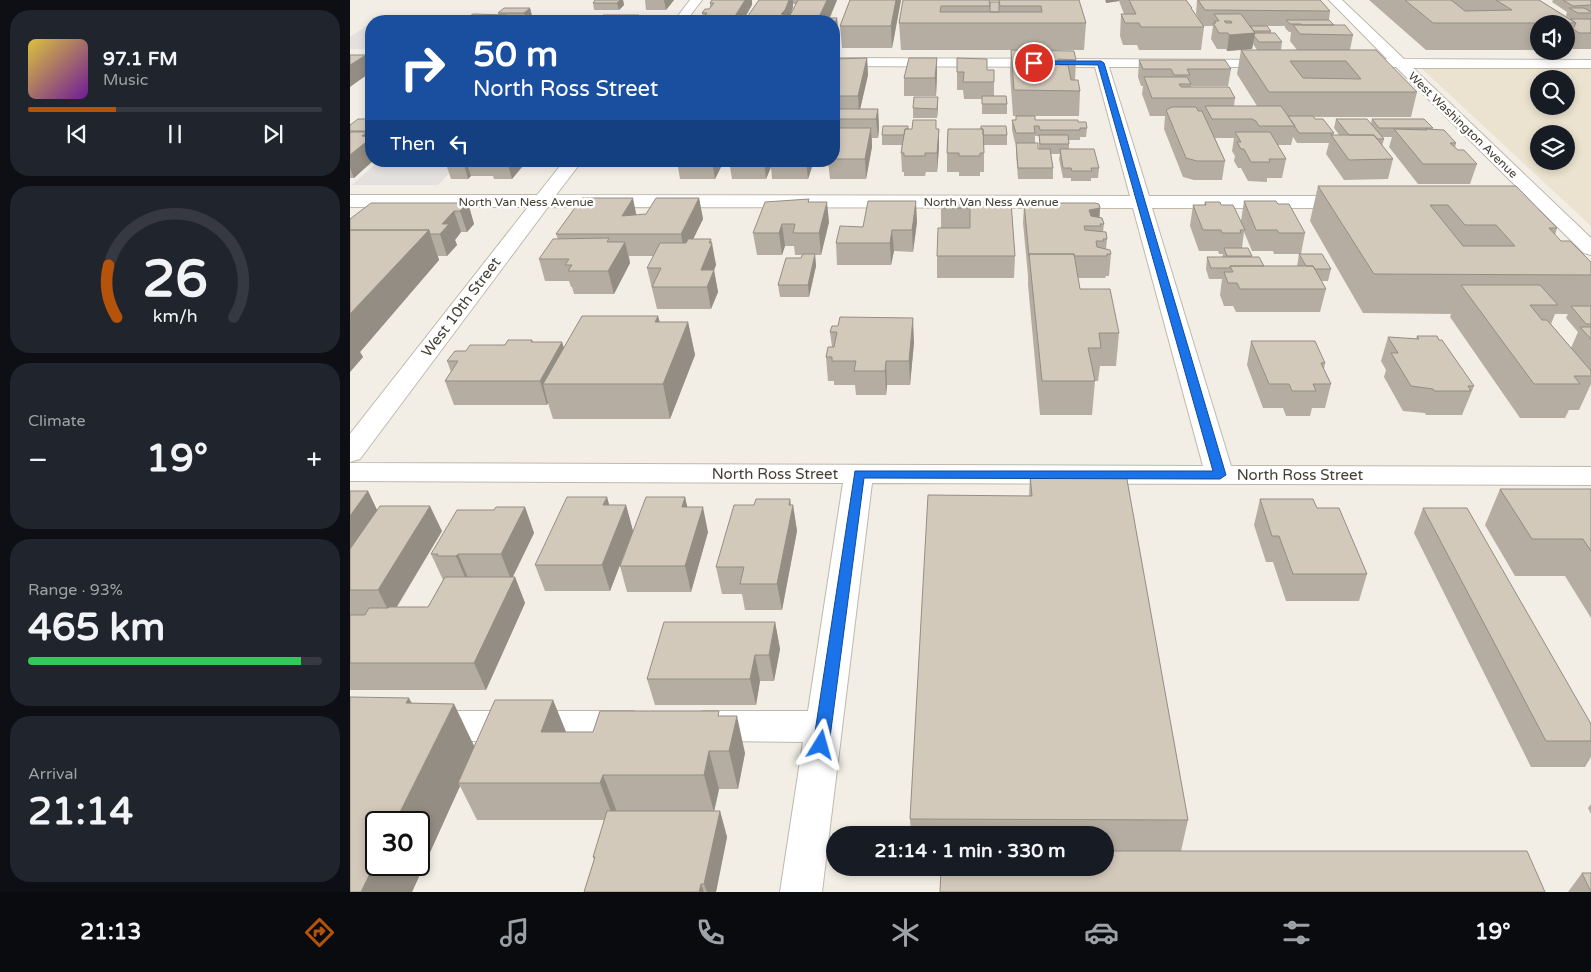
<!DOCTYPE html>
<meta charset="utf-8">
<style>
:root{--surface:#171b24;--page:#20242c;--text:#f1f3f6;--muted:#9ea1a6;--line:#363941;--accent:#b45309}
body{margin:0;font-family:"Varela Round",sans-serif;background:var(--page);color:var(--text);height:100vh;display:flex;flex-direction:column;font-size:19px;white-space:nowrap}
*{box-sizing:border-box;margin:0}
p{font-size:16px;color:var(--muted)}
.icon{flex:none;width:28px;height:28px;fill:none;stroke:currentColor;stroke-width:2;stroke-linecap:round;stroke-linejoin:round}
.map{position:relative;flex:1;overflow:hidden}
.details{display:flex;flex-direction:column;gap:10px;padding:10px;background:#0d0f14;width:350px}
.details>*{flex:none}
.guide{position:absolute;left:15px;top:15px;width:475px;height:152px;border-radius:20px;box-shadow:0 2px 8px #0003;background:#1a4fa0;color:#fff;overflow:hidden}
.buttons{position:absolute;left:1180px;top:15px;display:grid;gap:10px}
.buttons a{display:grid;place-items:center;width:45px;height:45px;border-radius:50%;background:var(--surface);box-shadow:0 2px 8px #0003;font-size:25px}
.speed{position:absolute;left:15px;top:811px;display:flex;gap:10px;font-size:25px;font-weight:700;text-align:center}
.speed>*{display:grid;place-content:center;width:65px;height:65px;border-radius:50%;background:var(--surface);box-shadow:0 2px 8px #0003;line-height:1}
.speed .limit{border:2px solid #111;border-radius:8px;background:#fff;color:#111}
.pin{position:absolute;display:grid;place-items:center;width:42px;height:42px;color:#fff;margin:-21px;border:2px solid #fff;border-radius:50%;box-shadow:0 1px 5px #0007}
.me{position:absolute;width:55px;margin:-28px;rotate:8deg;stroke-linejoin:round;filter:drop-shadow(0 0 4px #0008)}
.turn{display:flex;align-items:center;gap:18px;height:105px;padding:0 25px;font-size:22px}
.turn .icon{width:65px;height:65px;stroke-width:2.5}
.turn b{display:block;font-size:35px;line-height:42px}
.then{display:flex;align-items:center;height:48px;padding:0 25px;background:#0003;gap:10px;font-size:19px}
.big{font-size:38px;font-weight:700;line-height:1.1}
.details .widget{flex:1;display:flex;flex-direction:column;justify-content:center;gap:8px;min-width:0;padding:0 18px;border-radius:20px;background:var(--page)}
.details .dial{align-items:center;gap:0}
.dial svg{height:130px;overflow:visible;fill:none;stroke:var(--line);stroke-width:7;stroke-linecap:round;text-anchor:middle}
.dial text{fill:var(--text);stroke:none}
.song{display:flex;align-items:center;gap:15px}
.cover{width:60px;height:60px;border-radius:8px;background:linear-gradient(135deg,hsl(50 70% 55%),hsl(280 70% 35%))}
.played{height:5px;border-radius:2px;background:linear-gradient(90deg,var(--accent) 30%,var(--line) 30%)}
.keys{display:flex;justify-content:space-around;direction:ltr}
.heat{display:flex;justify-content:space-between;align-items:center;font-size:28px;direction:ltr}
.charge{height:8px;border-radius:4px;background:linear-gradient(90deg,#34c759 93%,var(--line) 0)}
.trip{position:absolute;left:476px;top:826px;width:288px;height:50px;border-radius:25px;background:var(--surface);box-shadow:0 2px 8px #0003;font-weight:700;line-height:50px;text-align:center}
.menu{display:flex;height:80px;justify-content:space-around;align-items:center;background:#090b0e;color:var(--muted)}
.menu .icon{width:35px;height:35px}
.menu .on{color:var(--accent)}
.menu b{font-size:22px;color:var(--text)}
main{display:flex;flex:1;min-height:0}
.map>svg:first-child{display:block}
.education{fill:#ebe2cf;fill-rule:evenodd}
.parking{fill:#e3e0dd}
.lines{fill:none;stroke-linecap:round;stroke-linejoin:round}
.minor-casing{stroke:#c0b8ab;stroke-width:2}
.minor{fill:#fff;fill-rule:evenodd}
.wall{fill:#b5ada1;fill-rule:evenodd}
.shaded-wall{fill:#948d83}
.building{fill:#d3c9bb;stroke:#948d83;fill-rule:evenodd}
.route{fill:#1a73e8;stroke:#114b97}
.labels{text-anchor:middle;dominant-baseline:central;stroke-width:5;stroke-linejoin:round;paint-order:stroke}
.far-street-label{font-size:12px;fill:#443e35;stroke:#fff}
.street-label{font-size:15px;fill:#443e35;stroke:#fff}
</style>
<main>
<section class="details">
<div class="widget">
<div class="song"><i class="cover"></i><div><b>97.1 FM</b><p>Music</p></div></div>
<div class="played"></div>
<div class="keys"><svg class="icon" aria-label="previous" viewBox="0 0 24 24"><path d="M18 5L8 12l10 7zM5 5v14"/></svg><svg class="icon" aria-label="pause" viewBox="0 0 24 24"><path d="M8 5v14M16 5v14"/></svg><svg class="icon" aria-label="next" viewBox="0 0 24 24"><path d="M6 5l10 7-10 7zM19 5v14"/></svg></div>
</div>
<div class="widget dial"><svg viewBox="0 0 100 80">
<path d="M14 69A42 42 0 1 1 86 69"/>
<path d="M14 69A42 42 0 0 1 9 37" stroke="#b45309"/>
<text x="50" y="56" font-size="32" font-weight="700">26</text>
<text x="50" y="72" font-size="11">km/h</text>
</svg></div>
<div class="widget"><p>Climate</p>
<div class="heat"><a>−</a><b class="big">19°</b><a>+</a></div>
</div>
<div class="widget"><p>Range · 93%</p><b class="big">465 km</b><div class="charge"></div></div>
<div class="widget"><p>Arrival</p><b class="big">21:14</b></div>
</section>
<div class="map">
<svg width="1241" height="892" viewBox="0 0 1241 892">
<rect width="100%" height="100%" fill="#f2eee5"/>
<path class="education" d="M1072,69H1241V226ZM1189,79H1216V106H1189ZM1189,134H1216V161H1189Z"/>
<path class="parking" d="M32,16H133L126,21H24Z
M21,23V49H0V37Z
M29,161H111L88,185H2Z"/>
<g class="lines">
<defs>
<path id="minor" d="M340,0H352L336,21H324Z
M979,0H992L1054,59L1241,60V68H1063L1241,238V255L1234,253L1189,209L1137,206L1134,202L1137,198L1144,196L1177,197L1046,67L998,66L996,63L998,60L1003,59H1037Z
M0,57H21V65H0Z
M484,58L932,60L934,63L932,66L927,67H759L799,196H1001L1008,198L1011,202L1008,206L1001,208H802L881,466L1241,467V485L522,483L472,892H430L453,742L353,741L340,737L334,726L340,715L353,711H458L493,483L0,481V463L853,466L783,208L198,207L10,459L0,462V434L178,207H0V195H187L214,161H232L206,195L780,196L745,67L484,66Z
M78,711H282L295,715L301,726L295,737L282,741H78L65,737L59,726L65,715Z"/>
</defs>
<use href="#minor" class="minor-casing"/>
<use href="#minor" class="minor"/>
</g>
<path class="wall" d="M236,0H273L274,5L269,10H244L243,3L245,0Z
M295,0H324L316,10H296Z
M409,0H487L480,18H487L489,40L486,48H484V21H395ZM443,4H446L440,15L443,7Z
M500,0H551L542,48H492L490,26Z
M553,0H729L736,23L734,50H699L726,60L725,80L730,91L729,116H685V120L728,122L737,128L736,137H730V140H719V149L749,168L748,178H741V181H721V178H713L709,159L710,154H701L703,168V179H668L666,153V143H665L662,130V120H666V116H663L660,74L661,50H551L549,23ZM639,1H649V2H640ZM685,136H689V149H688L685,143Z
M755,0H836L842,8V10L850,21L846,14L847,0H970L980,11L979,20L984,25L1003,35L1000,50L1067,92L1061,117H964L965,119L984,133L983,135H989L984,128L986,119L1021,123L1022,119L1083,128L1082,129L1106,143L1105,148L1108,150L1127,164L1120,184H1068L1039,147L1042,137H1033L1034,139L1032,146L1043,159L1038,179L994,180L976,154L979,143H947L943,137L941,145H928L936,159L932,178H917V182L898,181L891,168H888L884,161L885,156L882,151L884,138H865L875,161L872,180H844L833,177L814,129L815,116H800L792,94L793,86H791L788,77L789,60L881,69L878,86H841V87L885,98L884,106H907L887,74L891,50H907L903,44L902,49L877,51L876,49H867L861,39L863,26H853L854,27L851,50H789L787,45H773L770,36L771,14H774L769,1L756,3ZM900,26H935V28L939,32H941L940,41L947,50H931L932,42L921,33V31Z
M1019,0H1189L1220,19H1221L1216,16L1217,12L1202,2L1203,0H1241V49H1223L1218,45L1216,50V24H1189V50H1076Z
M360,3L402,5L352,20L353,18L352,13L360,8Z
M180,8L182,16L176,21H112L148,15V13Z
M517,58L518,75L510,109H528L529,128L528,138H522V147L516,179H480L478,161H484V59Z
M587,58V74L586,96H554V78Z
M637,70L644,82V96L657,104V114H632V99H614L613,90H607V72Z
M588,97V106L587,118H563V108Z
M21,119V161L4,178H0V125Z
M586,120V129H589V147L587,172H576L575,176H554V172H552L551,153L552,145H532V135L558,129H562Z
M598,129L657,135V145H634V172H630V176H609V172H597V153Z
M95,161H177L162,179H144L143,176H121L118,179H101Z
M327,161H374L365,179H330Z
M379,161H464L458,179H422L421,167L416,179H382Z
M968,186H1166L1207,228L1205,235L1211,241L1241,262V384L1229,410H1219L1215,418H1170L1100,317L1101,314L1013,313L960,221ZM1205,314H1218L1216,318L1228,332L1221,348L1201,324Z
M349,198L353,219L343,239L361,243L366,265L364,270L368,292L361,309H307L297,268L304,256H279L280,263L264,294H224L222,287H221L219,281H195L189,259L208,239L206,234L287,215L296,214Z
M459,199V202L479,222L471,255H465L466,266L459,297H430L428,285L451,258L452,255H445L444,246H435L432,255H407L403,233Z
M894,201L928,204L955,233L951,254L981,269L978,281H971L976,289L970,312H886L883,306H874L870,295L872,279H859L856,269L857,257H872L873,254H869L868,251H849L840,226L843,205H854L855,202L871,205L891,221ZM894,232L902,251H923L924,254H949L947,266H914L901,257L902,256L892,248Z
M661,202L665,256L664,278H587V256L591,228V208Z
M118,203L124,224L117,232H111L105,240L107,245L97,256H88L89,260L10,352L13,357L0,372V219Z
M674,203L750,208L749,217L754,224L753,232L757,239L756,249L761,254L759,276H756L755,278H728L730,289L769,333L766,366H750L748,381H745L742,415H690L678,285V276L673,223Z
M567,222L563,252L544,251L541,265H487L486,243L513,227Z
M308,316L310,322H338L345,355L320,419H203L198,403L197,405H104L95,381L101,372L97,361L116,351L182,340L183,342H212L214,348Z
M482,326L564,342L560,385H537L536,395H506L505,385H484V381H478L476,357L482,347L480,332Z
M1067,336L1124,386L1112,415H1076L1075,413L1053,411L1034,377L1036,370L1031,361L1038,337L1066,339Z
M901,341L975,363L974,369L981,384L975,408H962L960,416H936L933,408H913L897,365Z
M680,474L838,820L831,851L755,868V835H561L560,819L679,496Z
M1150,489H1241V618L1215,576H1165L1135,525Z
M0,491H18L27,510L92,531L47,607H78L93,580L81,554L144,510L175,507L184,533L163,577H165L175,603L136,690H0Z
M257,497L259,505H276L283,531L260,591H195L185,565Z
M335,497L337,507L358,532L341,592H277L270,566Z
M910,499L967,508L1017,574L1009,601H936L923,562H916L904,525Z
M441,505H443L447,531L432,610H395L392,594H372L366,567Z
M1073,508L1241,724V757L1235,767H1181L1064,533Z
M425,622L430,649L424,681H410L406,705H305L297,679Z
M203,700L216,732H243L370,716L395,753L388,789H369L364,811H370L377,837L366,892H234L244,860L243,857L255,820H127L110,786L62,892H0L62,703L104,704L124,746Z
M1241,804V814L1238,808Z
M1232,873L1241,892H1218Z"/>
<path class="shaded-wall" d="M270,0H273L274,5L269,10L267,3Z
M314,0H324L316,10Z
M395,0H402V5L393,21H382Z
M439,0H443V7L438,21H429L431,14Z
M477,0H487L478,21H471L470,15Z
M546,0H551L542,48L541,26Z
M756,0H769V1L756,3Z
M180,8L182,16L176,21L174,13Z
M157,15L158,21H150Z
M289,15L290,21H284Z
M487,18L489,40L486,48L484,25Z
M905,33L902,49L877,51L879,35Z
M16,55L21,69V72L0,87V65Z
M517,58L518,75L509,114L508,96Z
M587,58V74L586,96L585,78Z
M588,97V106L587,118V109Z
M528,109L529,128L528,138L526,119Z
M521,128L522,147L516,179L515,159Z
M589,129V147L587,172V153Z
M17,132L19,139L21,138V161H23L4,178L0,168V155L12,136Z
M113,161H116L121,176L118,179Z
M157,161H177L162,179Z
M362,161H374L365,179Z
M414,161H420L421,167L416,179Z
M456,161H464L458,179Z
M283,198L287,218L272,216Z
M349,198L353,219L335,256L331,234Z
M566,201L567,222L563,252L562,230Z
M477,202L479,222L471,255L469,233Z
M118,203L124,224L117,232L110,211Z
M750,208L749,226H738L739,210Z
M104,211L111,232L105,240L107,245L97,256L90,234L92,224Z
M432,224L435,246L432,255L429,233Z
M79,230L89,260L10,352L13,357L0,372V314Z
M542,230L544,251L541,265L540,243Z
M361,239L362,245V243L366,265L364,270L368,292L361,309L357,287L351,270Z
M275,242L280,263L264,294L258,271Z
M465,254L466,266L459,297L458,285Z
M308,316L316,349L305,322Z
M563,318L564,342L560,385L559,361Z
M338,322L345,355L320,419L313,384Z
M212,342L219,366L193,384L198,403L197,405L190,381Z
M536,361L537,385L536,395L535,371Z
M18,491L35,527L0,579V516Z
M257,497L264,523L253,505Z
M335,497L341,523L332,507Z
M440,499L442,512L443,505L447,531L432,610L427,584Z
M276,505L283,531L260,591L252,565Z
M80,506L92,531L41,616L28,590Z
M175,507L184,533L161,580L151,554Z
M353,507L358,532L341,592L335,566Z
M108,554L119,580L117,582L106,556Z
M165,577L175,603L136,690L124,663Z
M425,622L430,649L424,681L419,655Z
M405,655L410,681L406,705L400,679Z
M59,698L84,744L56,703Z
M203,700L218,737L191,732Z
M104,704L126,750L108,783L110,786L62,892H11L26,861V865H69V822H45Z
M387,716L395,753L388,789L379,751Z
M359,751L369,789L364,812L354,775Z
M253,775L267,812L264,820L250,783Z
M370,811L377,837L366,892H357L354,884Z
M351,884L354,892H349Z"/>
<path class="building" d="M245,0H270L267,3H243Z
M362,0H395L382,21H346L347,20H352L357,13H352L355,9H359L364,3H360Z
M409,0H439L435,10L431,14H433L429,21H397V20H395Z
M448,0H477L470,15H474L473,18H487L484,25V21H437Z
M500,0H546L541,26H490Z
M553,0H639L640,6H591L590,12H692L691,6H650L649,0H729L736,23H549Z
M779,0H836L842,8H841L854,27H791L789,23H775L771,14H786Z
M848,0H970L980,11L855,10Z
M1055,0H1101L1115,11L1162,10L1146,0H1189L1226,23H1083Z
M1213,0H1241V5L1223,6Z
M640,2H649V12H640Z
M154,8H180L174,13H148Z
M1219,8H1234L1241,12V13H1228Z
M123,14L157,15L150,21H112Z
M864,14H891L905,33L879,35L878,33H869L863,23H866L864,21H869ZM874,21H881L882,23H876Z
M253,15H289L284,21H247Z
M1220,19H1241V33H1229L1223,29L1226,23Z
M936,20H979L984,25H952L951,24H940Z
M943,25H995L1003,35L950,34Z
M900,26H917L921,31H904Z
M905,33H925L932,42H909L904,36Z
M661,50L724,51L726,60L708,59L709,65H718L721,80H728L730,91L664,90Z
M891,50H1026L1067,92H919ZM940,61H996L1011,79L953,78Z
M0,55H16L0,65Z
M517,58L508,96H484V59Z
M559,58H587L585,78H554Z
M607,58L637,59V70H644V82H613L614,72H607Z
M789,60H875L881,69H837L840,75H824L821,69H793Z
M794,77H837L841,84H829L831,87H879L885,98H802Z
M632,96H656L657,104H632Z
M564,97H588L587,109L563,108Z
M855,106H931L945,126H909L906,121L902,119H862Z
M822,107H846L848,111H852L875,161H847L836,158L816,110Z
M484,109H528L526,119H484Z
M666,116H685V120H728V122H736L737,128H730V130H690L689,126H684L685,133H666L662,120H666Z
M938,116H963L965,119H973L984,133H949Z
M8,119H21V131H0V125Z
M986,119H1017L1034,139H1027L1024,135H999Z
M1022,119H1074L1083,128H1029Z
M563,120H586V129H589L587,153H575V156H554V153H551L555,129H562Z
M533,126H558V129H555L554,135H532Z
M631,126H656L657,135H633V129H631Z
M487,128H521L515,159H484V139Z
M598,129H633L634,153H630V156H609V153H597Z
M1044,129L1077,130L1076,129L1094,130L1106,143H1100L1108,150H1114L1127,164H1073Z
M1,132H17L12,136L21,137V138L0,155V133Z
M885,132H920L936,159H919L920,162H901L894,149H891L887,142H891Z
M689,135H718L719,144H690Z
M981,135H1024L1043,159L999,160Z
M666,143H688V149H700L703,168H668Z
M710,149H744L749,168H741L742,171H722L721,168H713Z
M968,186H1166L1207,228H1199L1211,241H1220L1241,262V275L1024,274ZM1080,205H1098L1115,225H1146L1165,246H1113Z
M232,198H283L272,216L296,214L306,198H349L331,234H206Z
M459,199L458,202H477L469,233H443L445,224H432L429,233H403L415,202Z
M518,201H566L562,230H542L540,243H486L490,226L513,227Z
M894,201H926L928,204H939L955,233H929L927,230H906Z
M591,202H661L665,256H587L588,228H620V208H591Z
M855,202H870L871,205H883L895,230H890L891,233H872L871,230H853L843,205H856Z
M21,203H118L110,211H104L92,224H99L90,234H80L79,230H0V219Z
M674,203H745L749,204L750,208L739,210L741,216L752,218L754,224H750L751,226H734L735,230L756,232L757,239H753L754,241H746L747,247L760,250L761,254H757V256H724V254H679V256Z
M0,230H79L0,314Z
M259,238L257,242H275L258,271H218L222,265H215L219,259H189L203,239Z
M338,239H361L359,243H362L351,270H364L357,287H302L311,268H297L310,243H336Z
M874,248H898L902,256H877Z
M453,254H465L458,285H428L436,258H451Z
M679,254H724L730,289H760L769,333H749L751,348H738L745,381H692Z
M949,254H972L981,269H965L963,266H956Z
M857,257H909L914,266H880V268H861Z
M880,266H963L976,289H890L887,283H878L874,272H883Z
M1111,285H1190L1208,305H1180L1192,320H1197L1241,371V376H1224L1230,384H1184Z
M1221,306H1241V324H1236Z
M232,316H308L305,322H338L313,384H193Z
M490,317L563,318L559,361H536L535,371H504L506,361H482V357H476L478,347H484L487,332H480L482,326H488Z
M1230,327H1241V339Z
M1067,336H1087L1089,340H1092L1124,386H1118L1121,391H1084L1083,389L1061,386L1041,353H1048L1038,337L1069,339Z
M158,340H182L181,342H212L190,381H95L108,361H97L105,351H116L120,345H155Z
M901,341H965L975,363H971L981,384H963L966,391H942L939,384H919Z
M680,474H776L838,820L560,819L578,495L682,496Z
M1150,489H1241V551L1233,539H1182Z
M0,491H18L0,516Z
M217,497H257L253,505H276L252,565H185Z
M296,497H335L332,507H353L335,566H270Z
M406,499H440L439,505H443L427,584H390L394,567H366L384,505H404Z
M910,499H963L967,508H989L1017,574H943L929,536H922Z
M30,506H80L28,590H0V549Z
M146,507H175L151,554H108L106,556H87L88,554H81L107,510H144Z
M1073,508H1117L1241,724V741H1196Z
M95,577H165L124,663H0V615H15L19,608H38L39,607H78Z
M314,622H425L419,655H405L400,679H297Z
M0,697L59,698L56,703L104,704L45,822H26V861L11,892H0Z
M145,700H203L191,732H243L250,711H369L368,716H387L379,751H359L354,775H253L250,783H108Z
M257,811H370L354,884H351L349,892H234L245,857H243Z
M755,851H1177L1195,892H590L591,868H755Z
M1232,873H1241V892Z"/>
<path class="route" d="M684,61H751L754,63L876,475L870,479L514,478L479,745L477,750L471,752L466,750L463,745L505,471H863L748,65L681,64Z"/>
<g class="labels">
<g class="far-street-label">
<text transform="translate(1113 125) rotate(44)">West Washington Avenue</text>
<text x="176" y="202">North Van Ness Avenue</text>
<text x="641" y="202">North Van Ness Avenue</text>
</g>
<g class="street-label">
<text transform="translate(111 307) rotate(-53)">West 10th Street</text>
<text x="425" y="474">North Ross Street</text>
<text x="950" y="475">North Ross Street</text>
</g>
</g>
</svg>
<div class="buttons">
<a><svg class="icon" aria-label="sound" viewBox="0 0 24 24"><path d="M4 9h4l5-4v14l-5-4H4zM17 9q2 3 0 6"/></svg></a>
<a><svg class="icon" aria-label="search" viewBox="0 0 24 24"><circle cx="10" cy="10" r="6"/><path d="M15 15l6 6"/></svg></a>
<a><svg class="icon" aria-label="layers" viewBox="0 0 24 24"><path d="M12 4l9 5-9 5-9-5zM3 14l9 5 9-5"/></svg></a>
</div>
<div class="speed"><div class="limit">30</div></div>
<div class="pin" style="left:684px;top:63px;background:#d93025"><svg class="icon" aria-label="arrive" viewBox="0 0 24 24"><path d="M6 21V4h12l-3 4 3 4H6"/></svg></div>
<svg class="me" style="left:471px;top:745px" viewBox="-20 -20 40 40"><path d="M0-17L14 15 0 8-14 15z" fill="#1a73e8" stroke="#fff" stroke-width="4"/></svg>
<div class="trip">21:14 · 1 min · 330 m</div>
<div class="guide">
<div class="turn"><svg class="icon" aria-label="right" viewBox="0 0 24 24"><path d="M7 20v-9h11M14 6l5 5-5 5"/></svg><div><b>50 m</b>North Ross Street</div></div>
<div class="then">Then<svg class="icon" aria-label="left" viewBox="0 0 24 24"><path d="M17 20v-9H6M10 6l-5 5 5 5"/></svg></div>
</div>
</div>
</main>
<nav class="menu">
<b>21:13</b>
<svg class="icon on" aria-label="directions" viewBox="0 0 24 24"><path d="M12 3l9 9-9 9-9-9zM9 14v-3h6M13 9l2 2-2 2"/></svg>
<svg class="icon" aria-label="music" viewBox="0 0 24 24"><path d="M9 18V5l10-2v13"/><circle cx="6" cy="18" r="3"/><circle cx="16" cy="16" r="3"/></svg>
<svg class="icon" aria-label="phone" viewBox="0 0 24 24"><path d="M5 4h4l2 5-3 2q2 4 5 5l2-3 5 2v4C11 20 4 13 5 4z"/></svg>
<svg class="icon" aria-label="climate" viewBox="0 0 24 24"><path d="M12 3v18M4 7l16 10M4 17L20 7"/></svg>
<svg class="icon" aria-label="car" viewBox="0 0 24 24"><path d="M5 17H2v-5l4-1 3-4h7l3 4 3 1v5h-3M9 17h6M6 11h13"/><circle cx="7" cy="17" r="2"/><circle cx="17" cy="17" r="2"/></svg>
<svg class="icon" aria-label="filters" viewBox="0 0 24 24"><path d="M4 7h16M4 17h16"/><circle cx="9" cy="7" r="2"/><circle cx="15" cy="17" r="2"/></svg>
<b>19°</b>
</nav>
